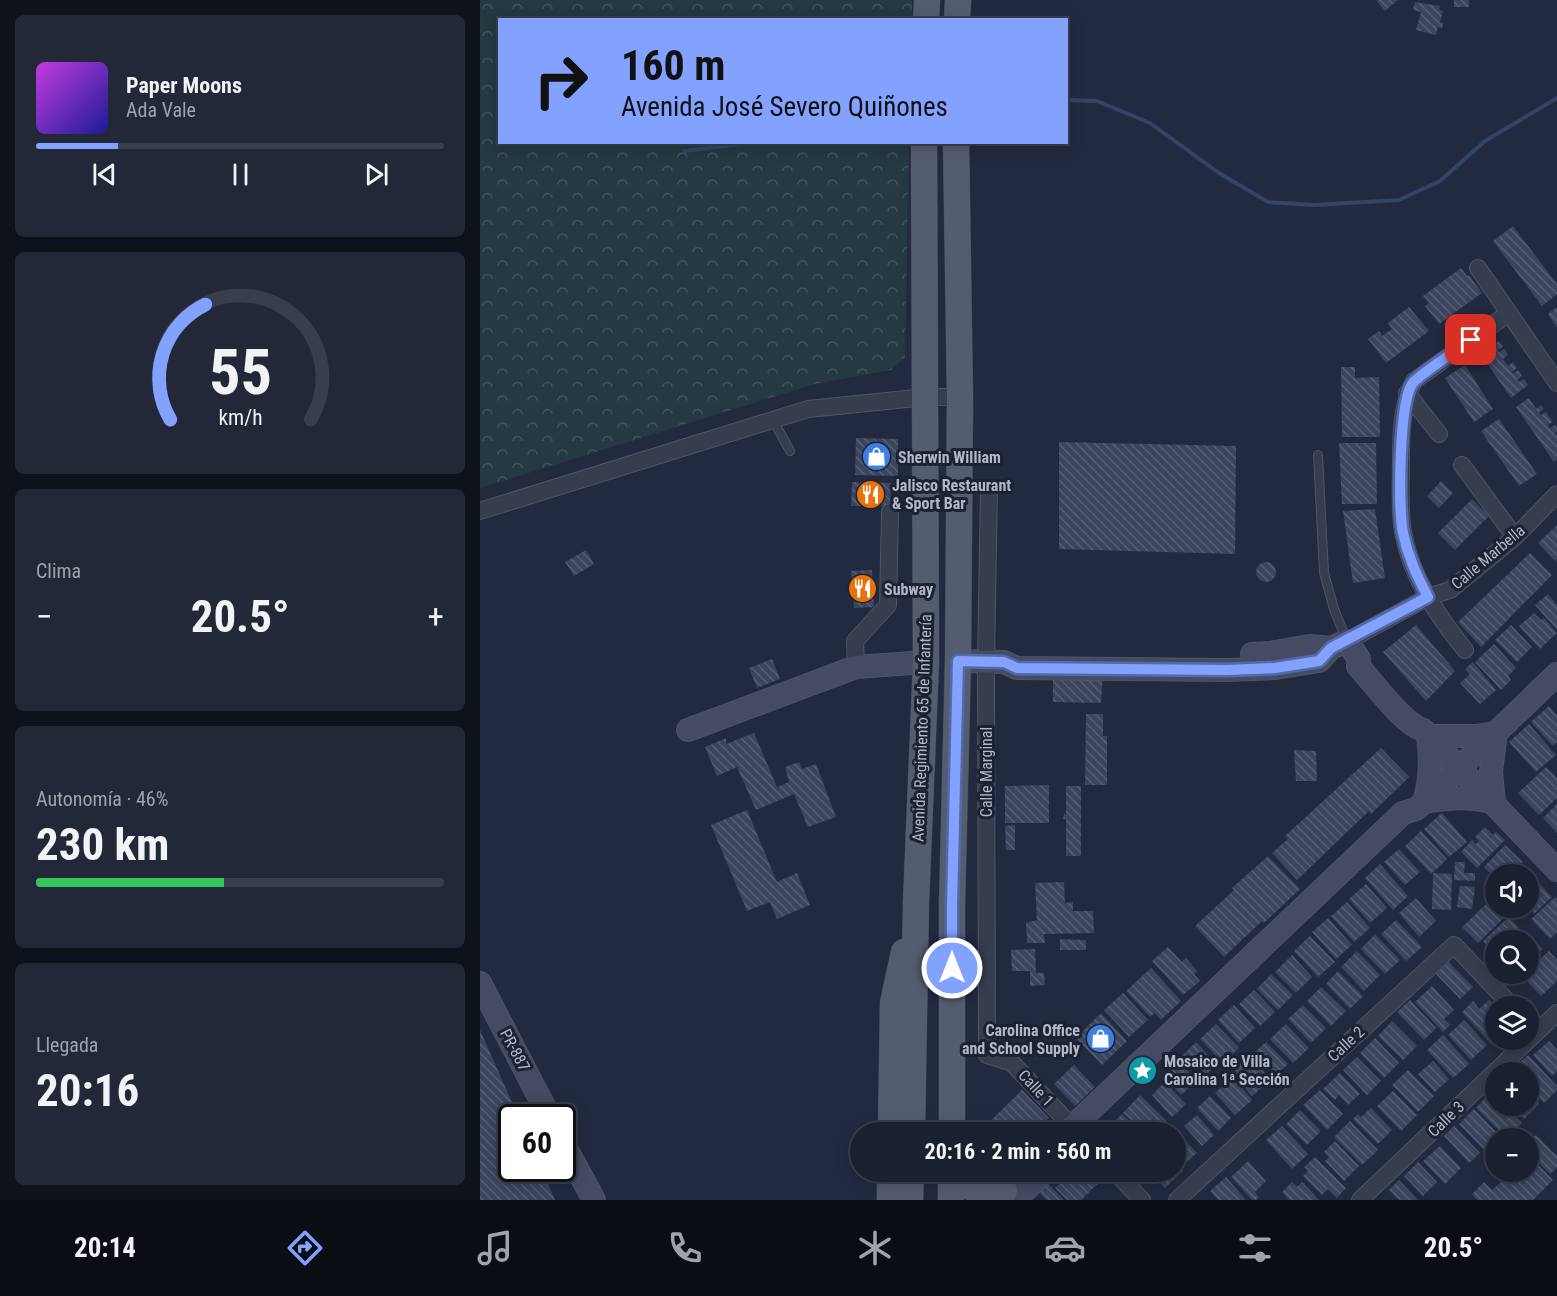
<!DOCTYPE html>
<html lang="es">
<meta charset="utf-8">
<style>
:root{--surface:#1a2030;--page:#232838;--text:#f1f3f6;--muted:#9fa3ab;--line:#383e4c;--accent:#83a1ff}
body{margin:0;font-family:"Roboto Condensed",sans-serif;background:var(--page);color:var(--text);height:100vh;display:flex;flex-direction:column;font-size:22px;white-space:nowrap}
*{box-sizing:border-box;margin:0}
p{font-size:20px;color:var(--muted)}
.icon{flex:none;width:33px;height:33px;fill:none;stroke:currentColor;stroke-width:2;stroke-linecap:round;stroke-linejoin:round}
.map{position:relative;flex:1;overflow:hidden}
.details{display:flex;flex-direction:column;gap:15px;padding:15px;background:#0e121a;width:480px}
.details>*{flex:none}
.hud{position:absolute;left:18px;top:18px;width:570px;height:126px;border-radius:0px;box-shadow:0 3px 15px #0003,0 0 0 2px var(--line);background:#83a1ff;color:#111;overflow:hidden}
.controls{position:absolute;left:1005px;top:864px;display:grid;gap:12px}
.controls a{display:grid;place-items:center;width:54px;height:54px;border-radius:50%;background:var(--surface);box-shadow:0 3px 15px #0003,0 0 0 2px var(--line);font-size:30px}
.speed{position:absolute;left:18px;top:1104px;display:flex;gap:12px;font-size:30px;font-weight:700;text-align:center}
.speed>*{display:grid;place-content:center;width:78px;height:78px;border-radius:50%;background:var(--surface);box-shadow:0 3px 15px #0003,0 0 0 2px var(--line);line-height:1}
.speed .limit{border:3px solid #111;border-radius:9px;background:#fff;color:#111}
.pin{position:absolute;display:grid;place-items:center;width:51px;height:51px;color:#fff;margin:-26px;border-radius:12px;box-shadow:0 3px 9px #0006}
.me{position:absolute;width:66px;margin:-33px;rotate:0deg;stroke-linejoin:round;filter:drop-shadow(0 0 4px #0008)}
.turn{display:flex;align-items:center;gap:21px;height:126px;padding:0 24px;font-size:27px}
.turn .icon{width:78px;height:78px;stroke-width:2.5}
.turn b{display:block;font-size:42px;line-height:51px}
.big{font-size:45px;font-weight:700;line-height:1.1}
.details .widget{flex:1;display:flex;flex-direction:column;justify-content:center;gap:9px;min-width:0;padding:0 21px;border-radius:9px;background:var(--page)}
.details .dial{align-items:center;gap:0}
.dial svg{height:156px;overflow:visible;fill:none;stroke:var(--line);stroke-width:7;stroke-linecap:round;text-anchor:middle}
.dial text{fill:var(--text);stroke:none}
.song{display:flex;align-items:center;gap:18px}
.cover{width:72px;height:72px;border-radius:9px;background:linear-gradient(135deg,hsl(290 70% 55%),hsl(240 70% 35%))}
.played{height:6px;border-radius:3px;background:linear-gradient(90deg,var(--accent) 20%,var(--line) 20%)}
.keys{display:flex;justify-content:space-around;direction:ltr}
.heat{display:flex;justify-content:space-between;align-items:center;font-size:33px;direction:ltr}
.charge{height:9px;border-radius:4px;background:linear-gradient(90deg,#34c759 46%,var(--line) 0)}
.trip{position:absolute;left:370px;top:1122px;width:336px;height:60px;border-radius:30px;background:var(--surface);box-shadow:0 3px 15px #0003,0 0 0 2px var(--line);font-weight:700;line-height:60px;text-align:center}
.tabs{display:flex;height:96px;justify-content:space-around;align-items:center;background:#0a0d13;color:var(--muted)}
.tabs .icon{width:42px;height:42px}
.tabs .active{color:var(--accent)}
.tabs b{font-size:27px;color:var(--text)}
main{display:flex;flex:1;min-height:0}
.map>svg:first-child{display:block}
.forest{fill:url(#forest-crowns)}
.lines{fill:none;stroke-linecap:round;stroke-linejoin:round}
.stream{stroke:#344368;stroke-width:4}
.building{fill:url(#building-back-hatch)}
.lane-casing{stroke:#4e5567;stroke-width:10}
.street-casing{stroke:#4e5567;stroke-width:18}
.secondary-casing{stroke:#4e5567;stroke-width:24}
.primary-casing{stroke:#3f4658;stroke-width:27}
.lane{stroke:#363d4f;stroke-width:8}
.street{stroke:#363d4f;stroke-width:16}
.secondary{stroke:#444b63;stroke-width:22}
.primary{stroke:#545c70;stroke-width:26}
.route-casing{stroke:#5569a6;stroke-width:15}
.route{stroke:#83a1ff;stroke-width:10}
.labels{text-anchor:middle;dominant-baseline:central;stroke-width:6;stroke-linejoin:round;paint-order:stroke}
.poi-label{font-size:16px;font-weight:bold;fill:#b2b8ca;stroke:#1b2234;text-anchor:start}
.street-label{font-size:16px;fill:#b2b8ca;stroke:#1b2234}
</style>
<main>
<section class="details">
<div class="widget">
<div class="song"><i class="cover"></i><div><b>Paper Moons</b><p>Ada Vale</p></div></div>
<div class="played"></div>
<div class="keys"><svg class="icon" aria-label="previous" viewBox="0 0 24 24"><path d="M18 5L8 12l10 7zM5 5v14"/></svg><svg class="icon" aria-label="pause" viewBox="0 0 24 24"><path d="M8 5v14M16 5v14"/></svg><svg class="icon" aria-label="next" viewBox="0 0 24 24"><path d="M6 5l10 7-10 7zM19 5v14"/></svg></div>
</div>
<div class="widget dial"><svg viewBox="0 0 100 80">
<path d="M14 69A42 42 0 1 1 86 69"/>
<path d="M14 69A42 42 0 0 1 32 10" stroke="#83a1ff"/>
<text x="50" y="56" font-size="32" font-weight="700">55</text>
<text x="50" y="72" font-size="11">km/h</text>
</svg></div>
<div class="widget"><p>Clima</p>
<div class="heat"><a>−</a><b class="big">20.5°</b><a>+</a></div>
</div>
<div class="widget"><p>Autonomía · 46%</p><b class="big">230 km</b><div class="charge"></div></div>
<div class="widget"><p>Llegada</p><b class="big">20:16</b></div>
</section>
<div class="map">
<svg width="1077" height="1200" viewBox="0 0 1077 1200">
<defs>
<pattern id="forest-crowns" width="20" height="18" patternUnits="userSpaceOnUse" patternTransform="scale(1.5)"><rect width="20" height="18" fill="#243941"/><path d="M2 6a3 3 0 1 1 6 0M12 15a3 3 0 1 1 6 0" fill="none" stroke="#41545b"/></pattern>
<pattern id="building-back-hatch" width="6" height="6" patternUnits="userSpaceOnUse" patternTransform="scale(1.5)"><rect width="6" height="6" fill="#3b455d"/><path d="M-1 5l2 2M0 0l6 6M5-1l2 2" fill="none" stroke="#555e73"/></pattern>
</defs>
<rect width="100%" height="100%" fill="#222a40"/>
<path class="forest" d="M0,0H432V20H20V142L429,143L425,357L411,370L335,384L0,488Z"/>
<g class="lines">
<path class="stream" d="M586,100L617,101L670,123L739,173L788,202L834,205L919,200L960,181L1005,141L1077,98
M205,151L278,142"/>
</g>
<path class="building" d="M896,0H918L905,11Z
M974,0H989V7H974Z
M935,2L960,6L959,10L963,11L960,22L963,23L962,29L958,27L956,35L936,30L941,12L933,10Z
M1033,226L1077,284V294L1062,306L1013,241Z
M981,268L987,276L989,275L1002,293L959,324L945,306L949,303L943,296Z
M929,307L949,331L906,363L888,339L899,331L902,336L912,329L908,323Z
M1077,307V328L1068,314Z
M1019,341L1023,347L1017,351L1019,352L1024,349L1028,355L1023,359L1028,366L1033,362L1037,368L1032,372L1033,374L1038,370L1042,376L1037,380L1039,382L1044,379L1048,385L1031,398L1000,353Z
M985,365L1013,409L994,422L965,378Z
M861,367H875V378L899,377L900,437H862Z
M1049,398L1056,409L1061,405L1064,409L1059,412L1061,415L1066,412L1073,422L1068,425L1070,428L1075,425L1077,428V432L1074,434L1077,435V460L1074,462L1036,407Z
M1019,419L1057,474L1039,486L1001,431Z
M376,438L418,439V476L375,475Z
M579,442L756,446L755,554L579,549Z
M859,443H896L897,504H862Z
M961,481L973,493L959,508L947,496Z
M372,482L411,483L410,506H371Z
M992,499L1009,516L975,550L958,533Z
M895,509L905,578L873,583L863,511Z
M1077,525V559L1075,561L1058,543Z
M106,550L114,564L94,576L85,562Z
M1050,553L1072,575L1001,647L978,622Z
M776 572a10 10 0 1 1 20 0a10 10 0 1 1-20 0Z
M392,570L394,607L374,608L371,571Z
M1068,594L1077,605V630L1055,605Z
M1054,613L1061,620L1064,618L1077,633L1060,649L1039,626Z
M936,625L975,671L946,701L903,652Z
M1031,625L1052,647L1037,662L1015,640Z
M1014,644L1036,668L1028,676L1031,680L1021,690L995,662Z
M292,659L300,679L277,688L269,668Z
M993,662L1016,690L1000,704L980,683L990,674L985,669Z
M573,672L623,673L621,703L573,702Z
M1069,706L1077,716V742L1073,746L1051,722Z
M606,714H623V736H627V785H605Z
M1049,724L1076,755L1056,772L1029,742Z
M274,733L297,787L309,782L305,767L319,762L322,769L336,764L356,817L328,827L314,794L276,810L257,767L237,776L225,747L246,738V744Z
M901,748L929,777L891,814L889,811L817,880L792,853L808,839L805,836Z
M814,750L836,751L837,781H816Z
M1066,767L1077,778V798L1059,815L1038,793Z
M569,785V823H525V786Z
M586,786H601V856H586V819H583L584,814H586Z
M1077,804V833L1063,818Z
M267,810L297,882L317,873L330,905L297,919L290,902L267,911L231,825Z
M962,813L987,842L969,857L944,829Z
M535,825V850H526L525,826Z
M1005,827L1013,835L1016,832L1025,840L997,868L981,852L992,840L996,844L999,841L995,837Z
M941,831L967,859L951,874L925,846Z
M1025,845L1043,862L1031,874H1016V879L1004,867Z
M919,849L940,872L925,885L904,862Z
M788,856L820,889L784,923L782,921L744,957L715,926L754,890L752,888Z
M975,862H985L984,873H995V881L974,880Z
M900,864L928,896L913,910L885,878Z
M953,873L972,874L971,910L952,909Z
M584,882L585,903L593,902V911H613L614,933L564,934L565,943H547L546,923L557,920L555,883Z
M1058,882L1072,897L1054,914L1048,908V891Z
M886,884L907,908L890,923L869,899Z
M980,886L995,887L992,909L977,907Z
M1016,895V908H1027L1031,911L998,943L982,927Z
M1075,897L1077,899V932L1070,939L1051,919Z
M936,898L956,921L939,937L919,913Z
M867,902L890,928L874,942L851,916Z
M1029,917L1046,936L1041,940H1016V955L1003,941Z
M848,918L872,945L856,959L832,932Z
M916,920L942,947L926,961L901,934Z
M895,934L920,960L905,974L881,949Z
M1050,935L1063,949L1048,962V940H1044Z
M830,936L855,962L838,977L814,951Z
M580,939L606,940V950H580Z
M688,947L702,962L706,958L717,971L714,974L720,981L703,995L672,961Z
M555,949L556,973H564L565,985L550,986V971H532L531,950Z
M877,951L900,975L884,991L861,967Z
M1069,951L1077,960V981L1061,996L1042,976L1048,974V970Z
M812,955L832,977L816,993L795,972Z
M967,960L993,987L980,999L954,972Z
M671,968L701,1001L681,1020L675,1013L670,1017L646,991Z
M858,971L883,996L870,1009L846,984Z
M791,974L813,995L798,1010L777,989Z
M952,986L974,1010L964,1019L970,1025L963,1032L935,1002Z
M841,987L866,1011L851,1026L827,1001Z
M774,990L795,1012L780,1026L759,1004Z
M643,993L668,1020L649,1037L624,1010Z
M930,1000L956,1028L944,1040L917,1012Z
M1009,1000L1016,1008V1040H1018L1012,1045L982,1012L993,1001L999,1009Z
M754,1005L775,1028L759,1043L738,1020Z
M823,1005L846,1028L831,1043L808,1019Z
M621,1013L647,1041L622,1065L596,1038Z
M984,1020L1007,1045L991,1060L968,1035Z
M912,1021L937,1046L923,1060L898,1036Z
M736,1024L759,1048L743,1063L720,1039Z
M806,1024L829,1048L813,1063L790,1039Z
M0,1030L39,1118H32V1168H61L75,1200H0Z
M963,1035L989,1064L973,1078L947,1050Z
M895,1038L919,1063L904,1078L880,1053Z
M1069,1041L1077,1050V1071L1072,1076L1053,1055Z
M716,1042L737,1064L723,1077L703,1055Z
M786,1042L808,1064L795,1076L773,1054Z
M768,1054L791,1080L772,1096L754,1075L757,1072L753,1068Z
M1048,1055L1077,1086V1090L1064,1103L1048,1086V1072H1036L1033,1069Z
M877,1057L901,1081L887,1095L863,1070Z
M698,1060L717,1081L701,1095L682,1074Z
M953,1061L969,1079L955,1092L938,1074Z
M594,1065L615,1087L595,1106L574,1084Z
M928,1070L954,1096L938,1112L912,1085Z
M860,1073L880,1094L868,1105L859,1095L855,1100L843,1089Z
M753,1077L772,1100L755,1115L735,1093Z
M685,1082L706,1104L692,1117L672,1095Z
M542,1090L569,1118L554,1132H499Z
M840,1090L863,1114L847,1130L823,1105Z
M913,1091L937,1115L921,1131L897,1106Z
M1010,1093L1016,1098V1106H1023L1042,1123L1027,1138L996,1108Z
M1048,1094L1059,1104L1044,1119L1030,1106H1048Z
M660,1095L687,1121L676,1132H664L643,1113Z
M730,1096L751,1118L738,1131L717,1108Z
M891,1108L912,1130L898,1144L873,1119L878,1114L881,1117Z
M994,1109L1022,1138H1016V1150L1010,1156L979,1124Z
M820,1110L841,1131L827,1145L806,1124Z
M642,1114L661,1132H634L629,1127Z
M717,1115L734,1135L722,1146L704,1126Z
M870,1121L898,1150L882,1165L854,1137Z
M802,1126L828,1154L812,1169L786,1140Z
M974,1126L1000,1153L989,1163L964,1136Z
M698,1133L717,1153L702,1166L696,1159V1134Z
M1056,1135L1077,1156V1167L1070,1174L1048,1152V1142Z
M855,1141L879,1166L864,1181L845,1161L849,1157L844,1152Z
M960,1146L981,1168L965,1184L943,1161Z
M1048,1154L1073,1180L1053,1200H997L992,1194L1004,1182L1012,1190L1033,1172H1048Z
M835,1157L866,1188L857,1198L848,1189L842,1195L823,1176L828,1171L824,1167Z
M768,1161L786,1181L775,1192L779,1197L776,1200H772L751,1177Z
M938,1162L957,1182L943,1196L924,1176Z
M696,1164L703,1171L685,1188L669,1172H696Z
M592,1172H620L625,1177L601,1200H587L575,1188Z
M746,1177L766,1200H738L730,1191Z
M919,1180L938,1200H919L909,1190Z
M566,1181L584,1200H567L557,1190Z
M812,1182L817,1187L822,1182L839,1200H809L802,1192Z"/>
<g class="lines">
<defs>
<path id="lane" d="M293,420L310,451
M838,455L844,573L854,609L867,641"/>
<path id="street" d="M998,268L1077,383
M927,393L959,434
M982,465L1035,537
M509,488L506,662L507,1055L532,1063L597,1132
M0,511L328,409L446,397H480
M867,641L948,597L970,590L1035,537L1077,494
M985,650C957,615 931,577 923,532C919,508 921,482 921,458C921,432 922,404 934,381L1029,313
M376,667L375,641L408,605L410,512
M635,1172L662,1200
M697,1200L974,945L1032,1006
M880,1200L1077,1013"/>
<path id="secondary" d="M772,654L790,653L830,646L851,648
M478,661L524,662L537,668L747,670L795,668L839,661L851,648L867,641L879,659L878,666C894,683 922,723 943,730L1077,870
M208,730L376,667L446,662
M1016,733L1011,771L1014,803C989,796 969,798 944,802C951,780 951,758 948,736H996Z
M0,983L70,1118
M587,1132L923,813L936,809L944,802L1077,674
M82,1141L114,1200
M538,1197L564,1172
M514,1200L545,1172"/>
<path id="primary" d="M446,20L447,0
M477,20L478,0
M411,1132L413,1003L424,952
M432,1132L436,902L446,662L444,142
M472,1132V905L478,661L480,397L476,142
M476,1172L495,1190L508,1195L524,1191
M410,1200V1172
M430,1200L431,1172
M471,1200V1172"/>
</defs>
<use href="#lane" class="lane-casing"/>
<use href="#street" class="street-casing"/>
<use href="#secondary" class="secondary-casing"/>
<use href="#primary" class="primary-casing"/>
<use href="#lane" class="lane"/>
<use href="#street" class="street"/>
<use href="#secondary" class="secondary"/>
<use href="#primary" class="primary"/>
</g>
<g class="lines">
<defs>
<path id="route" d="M472,968V905L478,661L524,662L537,668L747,670L795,668L839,661L851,648L948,597C937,576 928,557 923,533C918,507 919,405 932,384C939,374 979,349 991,340"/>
</defs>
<use href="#route" class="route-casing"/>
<use href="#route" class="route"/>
</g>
<defs>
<symbol id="shop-disc" viewBox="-11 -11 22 22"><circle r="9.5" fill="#3f7fe0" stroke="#1b2234"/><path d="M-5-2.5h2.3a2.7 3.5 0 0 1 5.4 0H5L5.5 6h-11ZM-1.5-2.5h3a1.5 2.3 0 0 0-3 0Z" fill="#fff"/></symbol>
<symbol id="restaurant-disc" viewBox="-11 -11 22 22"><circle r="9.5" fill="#e8710a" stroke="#1b2234"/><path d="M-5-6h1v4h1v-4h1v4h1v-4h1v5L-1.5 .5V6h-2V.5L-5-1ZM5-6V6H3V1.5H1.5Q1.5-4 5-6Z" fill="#fff"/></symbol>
<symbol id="sight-disc" viewBox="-11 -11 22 22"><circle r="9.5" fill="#0f9aa8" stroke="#1b2234"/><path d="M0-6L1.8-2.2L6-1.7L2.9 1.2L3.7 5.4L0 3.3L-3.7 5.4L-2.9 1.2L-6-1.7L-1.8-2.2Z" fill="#fff"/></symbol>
</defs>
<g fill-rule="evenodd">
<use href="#shop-disc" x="380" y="440" width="33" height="33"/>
<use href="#restaurant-disc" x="374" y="478" width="33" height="33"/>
<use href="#restaurant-disc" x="366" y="572" width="33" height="33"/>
<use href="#shop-disc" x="604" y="1022" width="33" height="33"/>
<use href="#sight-disc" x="646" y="1054" width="33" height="33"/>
</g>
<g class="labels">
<g class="poi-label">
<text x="418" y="457">Sherwin William</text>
<text x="412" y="485">Jalisco Restaurant<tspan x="412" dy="18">&amp; Sport Bar</tspan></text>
<text x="404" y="589">Subway</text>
<text x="600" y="1030" text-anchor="end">Carolina Office<tspan x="600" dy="18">and School Supply</tspan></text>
<text x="684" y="1061">Mosaico de Villa<tspan x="684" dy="18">Carolina 1ª Sección</tspan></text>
</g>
<g class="street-label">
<text transform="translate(1008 557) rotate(-40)">Calle Marbella</text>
<text transform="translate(442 728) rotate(-88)">Avenida Regimiento 65 de Infantería</text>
<text transform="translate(506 772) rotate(-90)">Calle Marginal</text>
<text transform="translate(866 1044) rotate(-43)">Calle 2</text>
<text transform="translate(35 1050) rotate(62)">PR-887</text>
<text transform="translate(556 1088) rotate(47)">Calle 1</text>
<text transform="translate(966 1119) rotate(-44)">Calle 3</text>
</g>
</g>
</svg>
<div class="controls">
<a><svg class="icon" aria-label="sound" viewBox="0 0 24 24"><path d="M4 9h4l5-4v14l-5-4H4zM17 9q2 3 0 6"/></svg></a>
<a><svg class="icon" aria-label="search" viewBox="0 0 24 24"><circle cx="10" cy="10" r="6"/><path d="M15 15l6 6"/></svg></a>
<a><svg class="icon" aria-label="layers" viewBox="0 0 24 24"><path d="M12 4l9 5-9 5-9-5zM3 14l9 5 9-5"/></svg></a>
<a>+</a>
<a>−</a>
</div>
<div class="speed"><div class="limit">60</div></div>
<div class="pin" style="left:991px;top:340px;background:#d93025"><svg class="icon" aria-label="arrive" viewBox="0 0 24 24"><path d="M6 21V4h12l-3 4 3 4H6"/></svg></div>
<svg class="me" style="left:472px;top:968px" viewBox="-20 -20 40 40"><circle r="17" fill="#83a1ff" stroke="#fff" stroke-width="3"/><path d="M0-11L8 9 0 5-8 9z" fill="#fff"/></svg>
<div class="trip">20:16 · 2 min · 560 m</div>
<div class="hud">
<div class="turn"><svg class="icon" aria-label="right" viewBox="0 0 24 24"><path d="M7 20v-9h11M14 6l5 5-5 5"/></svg><div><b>160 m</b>Avenida José Severo Quiñones</div></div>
</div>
</div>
</main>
<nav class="tabs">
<b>20:14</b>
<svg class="icon active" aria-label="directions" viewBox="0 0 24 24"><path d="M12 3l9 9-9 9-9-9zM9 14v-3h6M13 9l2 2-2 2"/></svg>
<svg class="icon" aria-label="music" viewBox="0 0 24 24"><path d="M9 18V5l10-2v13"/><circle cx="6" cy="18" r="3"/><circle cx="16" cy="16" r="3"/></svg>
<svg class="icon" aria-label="phone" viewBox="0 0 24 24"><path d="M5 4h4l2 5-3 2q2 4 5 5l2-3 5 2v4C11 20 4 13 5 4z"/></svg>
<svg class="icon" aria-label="climate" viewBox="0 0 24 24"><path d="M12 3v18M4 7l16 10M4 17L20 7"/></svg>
<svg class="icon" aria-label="car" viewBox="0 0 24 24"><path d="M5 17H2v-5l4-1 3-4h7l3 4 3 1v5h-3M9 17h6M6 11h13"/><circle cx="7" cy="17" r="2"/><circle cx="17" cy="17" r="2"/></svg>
<svg class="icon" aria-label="filters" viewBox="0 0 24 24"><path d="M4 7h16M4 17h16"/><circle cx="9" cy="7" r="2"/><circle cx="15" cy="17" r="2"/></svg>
<b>20.5°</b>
</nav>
